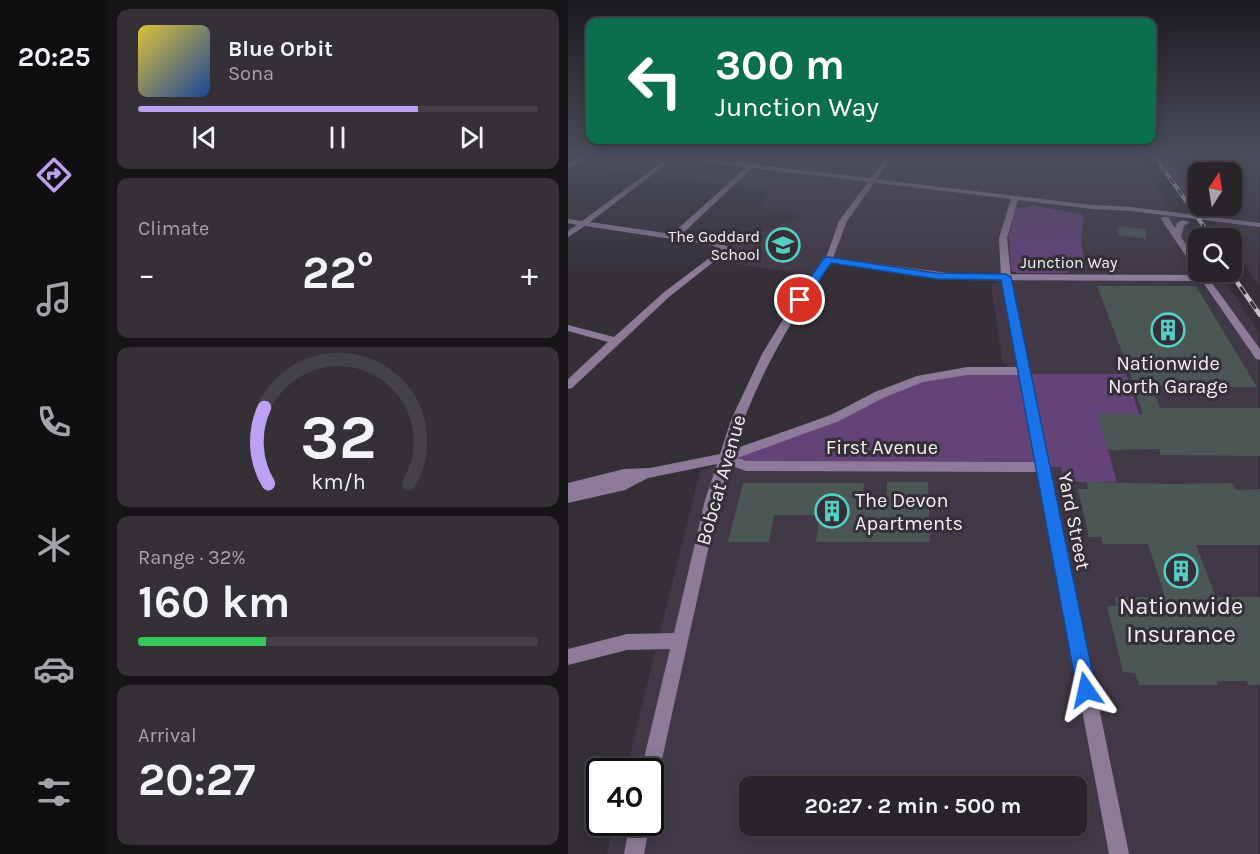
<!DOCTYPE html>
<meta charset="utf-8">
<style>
:root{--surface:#28242a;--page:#343036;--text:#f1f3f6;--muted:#a5a4a8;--line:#444147;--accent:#bca0f2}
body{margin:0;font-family:Karla,sans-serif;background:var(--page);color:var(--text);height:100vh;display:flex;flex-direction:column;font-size:22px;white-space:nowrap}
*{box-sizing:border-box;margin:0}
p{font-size:20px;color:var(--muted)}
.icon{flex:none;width:33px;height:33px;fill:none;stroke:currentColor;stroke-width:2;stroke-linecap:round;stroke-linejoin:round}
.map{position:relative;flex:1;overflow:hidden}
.side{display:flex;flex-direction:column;gap:9px;padding:9px;background:#161417;width:460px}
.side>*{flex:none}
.hud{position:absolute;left:18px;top:18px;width:570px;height:126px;border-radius:12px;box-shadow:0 3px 15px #0003,0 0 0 2px var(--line);background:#0b6e4f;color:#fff;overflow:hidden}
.needle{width:39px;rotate:12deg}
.buttons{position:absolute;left:620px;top:162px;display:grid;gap:12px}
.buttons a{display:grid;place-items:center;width:54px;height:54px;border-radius:12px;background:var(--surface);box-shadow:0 3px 15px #0003,0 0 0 2px var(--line);font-size:30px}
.speed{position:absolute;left:18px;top:758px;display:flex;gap:12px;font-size:30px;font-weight:700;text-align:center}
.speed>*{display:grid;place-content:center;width:78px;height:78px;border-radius:50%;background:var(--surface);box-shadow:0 3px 15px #0003,0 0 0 2px var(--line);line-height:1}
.speed .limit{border:3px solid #111;border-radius:9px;background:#fff;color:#111}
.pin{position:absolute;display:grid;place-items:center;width:51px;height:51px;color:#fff;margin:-26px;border:3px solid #fff;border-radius:50%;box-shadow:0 2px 6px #0007}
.me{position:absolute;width:66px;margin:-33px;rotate:349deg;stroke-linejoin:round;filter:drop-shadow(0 0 4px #0008)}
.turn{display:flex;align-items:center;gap:21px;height:126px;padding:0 30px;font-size:27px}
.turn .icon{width:78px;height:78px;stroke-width:2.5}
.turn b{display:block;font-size:42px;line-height:51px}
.big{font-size:45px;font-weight:700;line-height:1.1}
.side .card{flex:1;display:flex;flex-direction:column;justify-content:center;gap:9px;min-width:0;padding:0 21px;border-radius:12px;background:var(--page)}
.side .dial{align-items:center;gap:0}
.dial svg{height:156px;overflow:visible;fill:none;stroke:var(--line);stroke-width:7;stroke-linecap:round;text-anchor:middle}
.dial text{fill:var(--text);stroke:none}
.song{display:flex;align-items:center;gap:18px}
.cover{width:72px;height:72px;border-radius:9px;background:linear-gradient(135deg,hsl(50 70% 55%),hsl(220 70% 35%))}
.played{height:6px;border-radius:3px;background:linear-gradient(90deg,var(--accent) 70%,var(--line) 70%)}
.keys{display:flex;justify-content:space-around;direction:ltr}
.heat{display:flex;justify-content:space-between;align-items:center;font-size:33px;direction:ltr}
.charge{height:9px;border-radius:4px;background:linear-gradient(90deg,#34c759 32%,var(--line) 0)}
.trip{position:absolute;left:171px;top:776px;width:348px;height:60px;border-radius:12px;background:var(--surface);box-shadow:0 3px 15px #0003,0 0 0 2px var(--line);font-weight:700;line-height:60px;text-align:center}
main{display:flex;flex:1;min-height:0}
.menu{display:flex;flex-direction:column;width:108px;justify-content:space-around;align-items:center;background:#100e11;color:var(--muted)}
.menu .icon{width:42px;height:42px}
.menu .on{color:var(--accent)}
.menu b{font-size:27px;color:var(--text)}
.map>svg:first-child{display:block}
.built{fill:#413947;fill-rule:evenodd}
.green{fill:#644378}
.building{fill:#4b5755}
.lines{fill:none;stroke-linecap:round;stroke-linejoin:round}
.minor{fill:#8d7b99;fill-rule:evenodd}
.tertiary{fill:#8d7b99;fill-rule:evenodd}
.rail-far1-casing{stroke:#c3c0c6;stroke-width:4}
.rail-casing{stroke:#c3c0c6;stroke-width:4.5}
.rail-far1{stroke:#353038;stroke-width:2;stroke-dasharray:7;stroke-linecap:butt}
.rail{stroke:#353038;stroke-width:3;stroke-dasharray:9;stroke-linecap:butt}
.route{fill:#1a73e8;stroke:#114b97;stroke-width:1.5}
.labels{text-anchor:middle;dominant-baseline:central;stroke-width:6;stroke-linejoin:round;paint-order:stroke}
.far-poi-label{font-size:16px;fill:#f3f0f5;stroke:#353038;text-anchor:end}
.far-street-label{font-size:16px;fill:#f3f0f5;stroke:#353038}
.poi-label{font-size:20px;fill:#f3f0f5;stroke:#353038}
.street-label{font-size:20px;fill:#f3f0f5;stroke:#353038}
.near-poi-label{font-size:24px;fill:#f3f0f5;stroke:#353038}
</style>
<main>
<nav class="menu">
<b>20:25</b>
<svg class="icon on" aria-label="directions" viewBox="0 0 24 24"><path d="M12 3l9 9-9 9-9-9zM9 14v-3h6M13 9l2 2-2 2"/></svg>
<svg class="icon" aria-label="music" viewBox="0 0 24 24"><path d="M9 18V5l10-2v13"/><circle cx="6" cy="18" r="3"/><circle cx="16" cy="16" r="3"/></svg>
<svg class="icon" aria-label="phone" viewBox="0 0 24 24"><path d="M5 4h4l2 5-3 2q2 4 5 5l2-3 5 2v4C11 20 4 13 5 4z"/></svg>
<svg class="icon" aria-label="climate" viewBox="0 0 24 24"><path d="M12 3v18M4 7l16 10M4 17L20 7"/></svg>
<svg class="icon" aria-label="car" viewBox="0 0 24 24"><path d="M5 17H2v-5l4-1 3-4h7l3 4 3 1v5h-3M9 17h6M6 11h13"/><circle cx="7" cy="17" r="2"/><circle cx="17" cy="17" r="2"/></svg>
<svg class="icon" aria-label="filters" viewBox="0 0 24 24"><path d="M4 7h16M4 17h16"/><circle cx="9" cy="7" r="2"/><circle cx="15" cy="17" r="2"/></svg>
</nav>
<section class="side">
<div class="card">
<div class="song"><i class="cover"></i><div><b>Blue Orbit</b><p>Sona</p></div></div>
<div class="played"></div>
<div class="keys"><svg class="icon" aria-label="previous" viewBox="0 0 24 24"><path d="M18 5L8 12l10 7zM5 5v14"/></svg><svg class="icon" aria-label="pause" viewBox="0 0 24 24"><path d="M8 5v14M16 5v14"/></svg><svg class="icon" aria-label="next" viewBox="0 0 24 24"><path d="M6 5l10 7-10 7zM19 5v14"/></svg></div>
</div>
<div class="card"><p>Climate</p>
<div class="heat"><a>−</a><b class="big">22°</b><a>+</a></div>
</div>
<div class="card dial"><svg viewBox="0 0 100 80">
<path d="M14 69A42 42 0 1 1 86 69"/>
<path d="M14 69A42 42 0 0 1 12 30" stroke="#bca0f2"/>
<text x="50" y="56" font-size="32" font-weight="700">32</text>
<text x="50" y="72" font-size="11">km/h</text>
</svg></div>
<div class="card"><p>Range · 32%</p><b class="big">160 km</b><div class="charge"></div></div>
<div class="card"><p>Arrival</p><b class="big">20:27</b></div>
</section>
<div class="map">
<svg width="692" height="854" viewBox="0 0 692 854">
<rect width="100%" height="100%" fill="#353038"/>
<path class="built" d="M0,155H568L602,209L609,213L630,244V272H651L691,333V854H39L46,822H82V771H58L132,471L441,372L434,359L423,285L450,273H499V271L518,270L514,246L515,214L491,208L458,207L443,271L419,280L361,278L273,265L261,261L249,276L144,260L159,248L176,239L233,217L229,212L191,207L202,191L0,165ZM182,786H508V825H182Z
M597,155H691V286L663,245V238H659L634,206H663V172H630V200Z"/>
<path class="green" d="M591,155H597L630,200V206H634L643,218L632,217Z
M465,205L515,214L514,246L518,270L500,271V273H450L443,271L441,235L448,207L456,208Z
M374,374H558L571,414H530L549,482H496L493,467L178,466L155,458L311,395Z"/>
<path class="building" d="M550,226L578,229V239L549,235Z
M529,286H628L689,387H584L592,408H692V456L593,455L591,449L540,450L530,414H575L565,385L567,386Z
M319,482H360L362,542H248L252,515H206L201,542H160L175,483H296L294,507H319Z
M519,482L604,484L664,483L668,490L692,489V545H628L648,597H692V685H680L679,681H649L650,685H571L567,673L555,672L539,606H549L547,597H597L580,544H535L533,537H521L510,489H520Z"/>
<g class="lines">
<path class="minor" d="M16,155H23L0,169V164Z
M104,155L109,156L22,222L104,234L182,164H186V166L112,236L144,240L163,248L101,297L4,388L0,389V379L40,342L0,331V325L46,337L95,293L153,249L143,245L17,226L0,237V231L9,225L0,223V219L14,221Z
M320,155H326L279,221L265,258L388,274L630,275V271L636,272L692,349V360L688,359L634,281L388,280L262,263C222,322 187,380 166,449L263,415L307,392L349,376L399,367H456L461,371L456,375H399L355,382L315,398L271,421L169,458L178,461L474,462L479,463L480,467L479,471L474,472L178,471L161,465L151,500L91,773L89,780L82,782V771H73L102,649L59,650L0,665V649L59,634L106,633L137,500L149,464L80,478L57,490L0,503V483L56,469L82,468L152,454L163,420L194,354L227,300L259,255L271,221Z
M594,217H600L607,228L609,223L615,220L622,222L616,226L613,237L630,261V271L626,268L593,219Z
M62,822H82L76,854H56Z"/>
<path class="tertiary" d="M91,155H107L524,205L563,207L692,223V227L563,211L524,209L450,200L439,238L443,277L561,854H541L433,277L431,238L443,199L94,157Z"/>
<defs>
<path id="rail-far1" d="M586,155L644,238"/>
<path id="rail" d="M662,272L692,315"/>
</defs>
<use href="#rail-far1" class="rail-far1-casing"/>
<use href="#rail" class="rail-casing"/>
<use href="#rail-far1" class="rail-far1"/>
<use href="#rail" class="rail"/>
</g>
<linearGradient id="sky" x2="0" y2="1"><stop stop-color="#1d1a1f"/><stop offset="0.57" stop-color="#4b4e5e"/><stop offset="1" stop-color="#4b4e5e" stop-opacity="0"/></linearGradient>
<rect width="692" height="274" fill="url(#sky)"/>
<path class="route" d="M260,257L368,273L438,274L443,277L528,690L525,697L518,700L511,697L509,690L433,280L368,279L263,263L236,302H228V298L256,258Z"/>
<defs>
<symbol id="school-ring" viewBox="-11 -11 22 22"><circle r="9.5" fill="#353038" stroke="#55cec5" stroke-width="1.5"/><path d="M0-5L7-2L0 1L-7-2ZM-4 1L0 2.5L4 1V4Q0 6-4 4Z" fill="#55cec5"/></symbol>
<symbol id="building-ring" viewBox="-11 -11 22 22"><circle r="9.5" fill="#353038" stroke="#55cec5" stroke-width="1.5"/><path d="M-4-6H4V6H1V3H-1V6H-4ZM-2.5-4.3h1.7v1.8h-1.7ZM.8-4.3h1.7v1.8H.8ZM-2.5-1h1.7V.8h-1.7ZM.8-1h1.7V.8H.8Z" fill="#55cec5"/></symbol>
</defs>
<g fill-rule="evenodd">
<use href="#school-ring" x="196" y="226" width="38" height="38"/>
<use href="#building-ring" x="581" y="311" width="38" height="38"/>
<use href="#building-ring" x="245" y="492" width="38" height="38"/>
<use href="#building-ring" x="594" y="552" width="38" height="38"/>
</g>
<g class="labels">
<g class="far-poi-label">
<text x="192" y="236">The Goddard<tspan x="192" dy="18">School</tspan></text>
</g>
<g class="far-street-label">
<text x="501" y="262">Junction Way</text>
</g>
<g class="poi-label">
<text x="600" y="363">Nationwide<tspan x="600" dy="23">North Garage</tspan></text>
<text x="287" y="500" text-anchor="start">The Devon<tspan x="287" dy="23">Apartments</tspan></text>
</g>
<g class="street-label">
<text x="314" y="447">First Avenue</text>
<text transform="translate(153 480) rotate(-74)">Bobcat Avenue</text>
<text transform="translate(506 521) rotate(79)">Yard Street</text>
</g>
<g class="near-poi-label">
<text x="613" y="606">Nationwide<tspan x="613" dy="28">Insurance</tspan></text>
</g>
</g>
</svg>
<div class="buttons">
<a><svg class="needle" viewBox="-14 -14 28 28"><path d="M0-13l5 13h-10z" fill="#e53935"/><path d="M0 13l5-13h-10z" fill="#a5a4a8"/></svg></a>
<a><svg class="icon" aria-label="search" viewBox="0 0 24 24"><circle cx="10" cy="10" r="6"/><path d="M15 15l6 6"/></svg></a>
</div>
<div class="speed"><div class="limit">40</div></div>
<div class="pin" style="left:232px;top:300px;background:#d93025"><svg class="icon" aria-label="arrive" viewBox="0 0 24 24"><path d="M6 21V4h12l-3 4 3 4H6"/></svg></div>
<svg class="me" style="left:518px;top:690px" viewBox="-20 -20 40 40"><path d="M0-17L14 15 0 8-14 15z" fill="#1a73e8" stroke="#fff" stroke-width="4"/></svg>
<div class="trip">20:27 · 2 min · 500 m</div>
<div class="hud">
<div class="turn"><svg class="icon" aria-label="left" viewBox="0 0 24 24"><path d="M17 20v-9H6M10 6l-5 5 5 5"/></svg><div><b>300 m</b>Junction Way</div></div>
</div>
</div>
</main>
